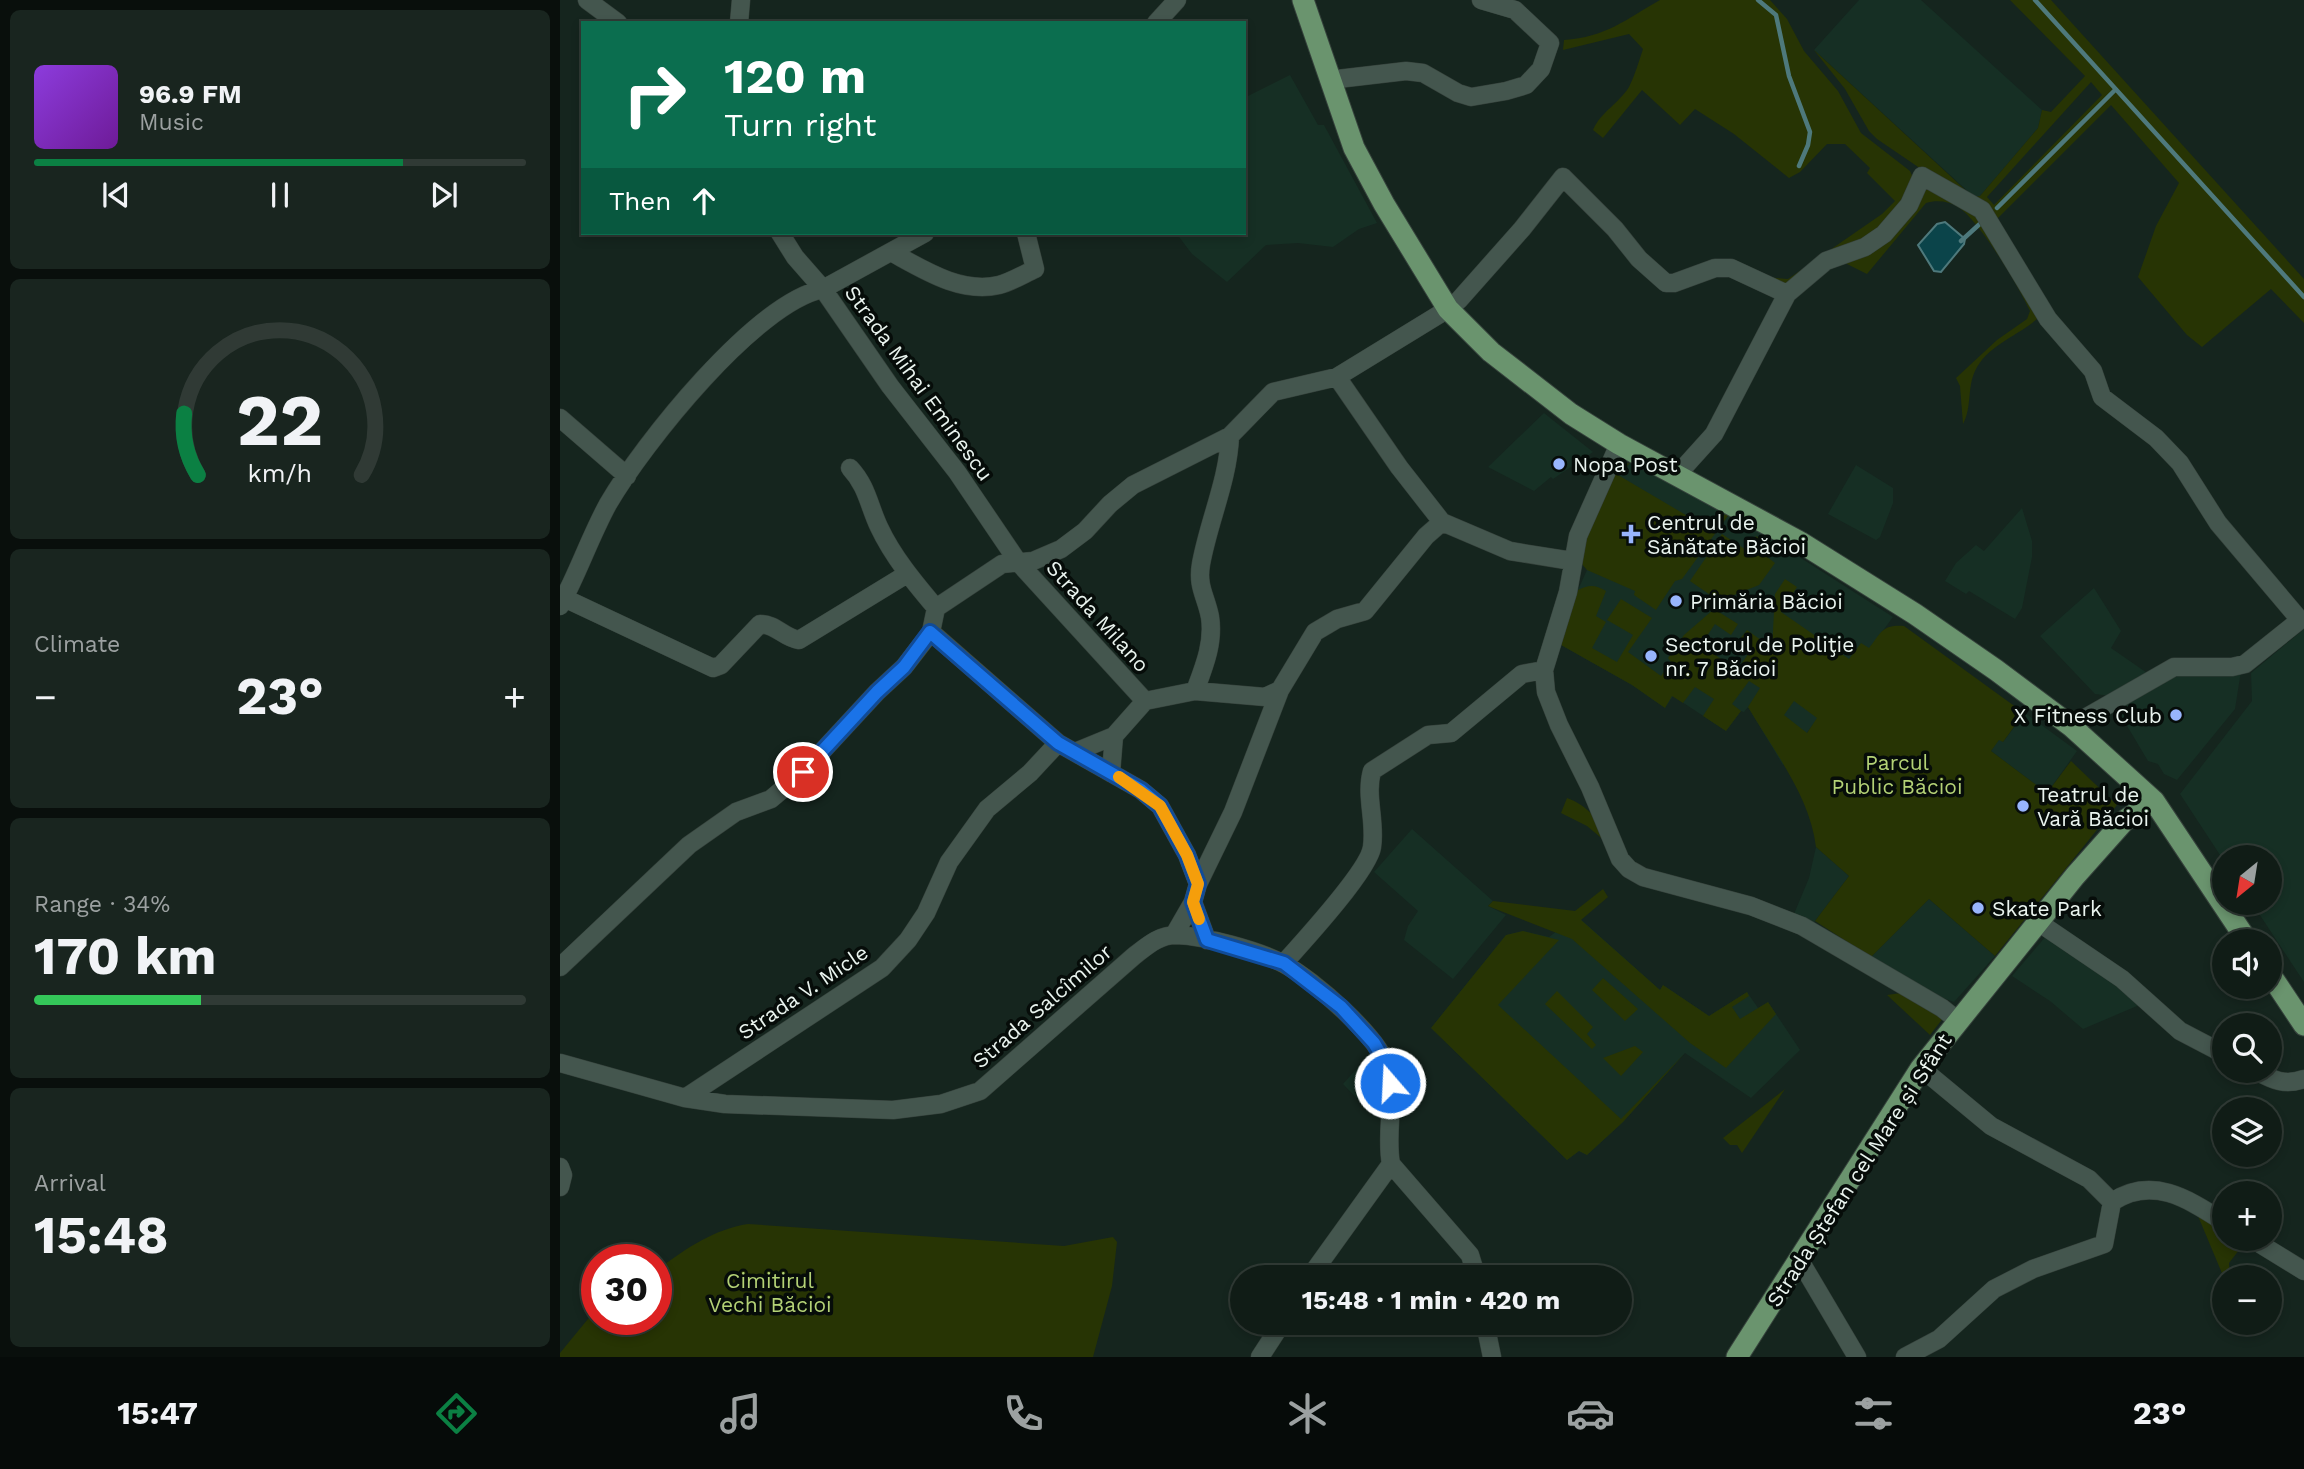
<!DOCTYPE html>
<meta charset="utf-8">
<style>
:root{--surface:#101c16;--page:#19251f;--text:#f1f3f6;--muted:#9ca1a1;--line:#303a35;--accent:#0b8043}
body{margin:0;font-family:"Work Sans",sans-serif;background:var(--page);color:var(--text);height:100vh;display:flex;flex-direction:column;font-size:26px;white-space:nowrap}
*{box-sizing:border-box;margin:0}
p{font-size:23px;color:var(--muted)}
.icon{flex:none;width:38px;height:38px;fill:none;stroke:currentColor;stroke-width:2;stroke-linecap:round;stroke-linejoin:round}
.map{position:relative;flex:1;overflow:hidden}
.sheet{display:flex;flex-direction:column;gap:10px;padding:10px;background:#090f0c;width:560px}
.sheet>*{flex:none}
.banner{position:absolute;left:21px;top:21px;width:665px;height:214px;border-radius:0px;box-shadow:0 4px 10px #0003,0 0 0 2px var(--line);background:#0b6e4f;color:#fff;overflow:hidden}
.needle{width:46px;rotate:210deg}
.buttons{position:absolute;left:1652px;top:845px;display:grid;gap:14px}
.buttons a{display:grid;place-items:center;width:70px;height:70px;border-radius:50%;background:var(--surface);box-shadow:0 4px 10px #0003,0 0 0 2px var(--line);font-size:35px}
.speed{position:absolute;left:21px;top:1244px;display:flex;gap:14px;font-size:35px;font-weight:700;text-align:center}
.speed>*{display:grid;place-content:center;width:91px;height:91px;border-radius:50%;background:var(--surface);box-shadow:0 4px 10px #0003,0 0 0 2px var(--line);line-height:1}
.speed .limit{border:10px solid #d22;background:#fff;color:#111}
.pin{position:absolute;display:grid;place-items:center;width:60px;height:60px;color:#fff;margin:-30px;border:4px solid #fff;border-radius:50%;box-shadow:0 2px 7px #0007}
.me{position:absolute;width:77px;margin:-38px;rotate:341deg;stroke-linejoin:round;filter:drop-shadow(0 0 5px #0008)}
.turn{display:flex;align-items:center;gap:24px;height:147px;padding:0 28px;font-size:32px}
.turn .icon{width:91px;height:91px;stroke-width:2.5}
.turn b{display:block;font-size:49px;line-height:60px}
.then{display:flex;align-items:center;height:66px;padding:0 28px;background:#0003;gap:14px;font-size:26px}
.big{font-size:52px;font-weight:700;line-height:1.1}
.sheet .widget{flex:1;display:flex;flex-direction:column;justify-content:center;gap:10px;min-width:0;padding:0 24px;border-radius:10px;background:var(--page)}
.sheet .dial{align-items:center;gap:0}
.dial svg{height:182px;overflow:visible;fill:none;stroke:var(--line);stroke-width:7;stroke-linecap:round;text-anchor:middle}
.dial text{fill:var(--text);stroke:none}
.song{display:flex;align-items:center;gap:21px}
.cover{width:84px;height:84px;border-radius:10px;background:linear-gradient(135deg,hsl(270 70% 55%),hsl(280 70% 35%))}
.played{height:7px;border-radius:4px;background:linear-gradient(90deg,var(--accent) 75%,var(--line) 75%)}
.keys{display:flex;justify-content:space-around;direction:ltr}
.heat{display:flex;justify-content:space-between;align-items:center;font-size:38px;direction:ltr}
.charge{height:10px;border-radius:5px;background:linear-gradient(90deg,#34c759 34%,var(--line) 0)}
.trip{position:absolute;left:670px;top:1265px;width:402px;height:70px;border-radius:35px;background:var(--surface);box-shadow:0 4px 10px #0003,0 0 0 2px var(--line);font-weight:700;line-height:70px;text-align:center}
.menu{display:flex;height:112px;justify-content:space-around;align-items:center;background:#060b09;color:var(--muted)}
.menu .icon{width:49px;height:49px}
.menu .current{color:var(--accent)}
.menu b{font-size:32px;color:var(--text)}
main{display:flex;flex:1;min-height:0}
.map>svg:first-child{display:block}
.built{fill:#162f24}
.green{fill:#273404;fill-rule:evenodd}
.water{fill:#0b444a;stroke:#4e797c;stroke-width:2}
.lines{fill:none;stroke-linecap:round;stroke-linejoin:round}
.stream{stroke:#4e797c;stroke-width:4.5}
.minor-casing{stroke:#35413b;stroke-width:19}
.major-casing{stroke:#35413b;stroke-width:23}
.minor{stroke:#44564e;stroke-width:18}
.major{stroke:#6a946e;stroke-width:21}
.route-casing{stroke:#114b97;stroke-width:18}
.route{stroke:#1a73e8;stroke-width:12}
.slow{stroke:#f59e0b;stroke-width:12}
.poi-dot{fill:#98b5fd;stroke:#060c09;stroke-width:2.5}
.labels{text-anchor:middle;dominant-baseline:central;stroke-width:7;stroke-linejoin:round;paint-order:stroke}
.street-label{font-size:21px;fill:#eaf4ef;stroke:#060c09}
.poi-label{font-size:21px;fill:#eaf4ef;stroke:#060c09;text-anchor:start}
.park-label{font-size:21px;fill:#b4d276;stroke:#060c09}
</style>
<main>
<section class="sheet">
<div class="widget">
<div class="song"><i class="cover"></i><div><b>96.9 FM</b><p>Music</p></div></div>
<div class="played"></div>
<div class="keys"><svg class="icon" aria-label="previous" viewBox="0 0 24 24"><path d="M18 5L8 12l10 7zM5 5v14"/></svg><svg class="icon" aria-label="pause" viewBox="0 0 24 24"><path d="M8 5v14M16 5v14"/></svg><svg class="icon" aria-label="next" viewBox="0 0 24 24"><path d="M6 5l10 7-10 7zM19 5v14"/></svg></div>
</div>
<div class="widget dial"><svg viewBox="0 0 100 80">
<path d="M14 69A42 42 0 1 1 86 69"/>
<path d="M14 69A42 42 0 0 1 8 42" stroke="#0b8043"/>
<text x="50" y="56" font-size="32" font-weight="700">22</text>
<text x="50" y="72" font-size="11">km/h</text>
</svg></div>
<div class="widget"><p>Climate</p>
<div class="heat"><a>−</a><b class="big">23°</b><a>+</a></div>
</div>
<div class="widget"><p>Range · 34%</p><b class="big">170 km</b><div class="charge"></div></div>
<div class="widget"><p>Arrival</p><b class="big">15:48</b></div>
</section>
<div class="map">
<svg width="1744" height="1357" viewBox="0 0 1744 1357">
<rect width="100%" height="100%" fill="#15251e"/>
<path class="built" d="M1299,0H1361L1482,110L1478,128L1420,196L1414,197L1254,50Z
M730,75L758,125H764L817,223L799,229L773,247L738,243L706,245L667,282L632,254L616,233H684V98Z
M984,413L1033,452L993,479L991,477L974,491L928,467Z
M1070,463L1100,474L1167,511L1333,617L1223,765L1188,707L1184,712L1181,711L1166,731L1113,696L1105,708L1072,685L1001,645L1012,603L1027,570L1019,559L1063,464Z
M1296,465L1333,488V503L1320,537L1316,540L1268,514Z
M1462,508L1472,541V557L1462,608L1455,619L1409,591L1406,594L1385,581L1396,563L1416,545L1424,551Z
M1534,588L1561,631L1551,648L1590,675L1551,696L1535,694L1480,636Z
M1744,629V982L1692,903H1710V858H1664V861L1620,794L1692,701L1691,673Z
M1681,671L1675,709L1617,780L1604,774L1598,764L1588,761L1557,709L1607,676Z
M1465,713L1517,751L1487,793L1431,751L1439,739L1443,742Z
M852,829L933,901L928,906L946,915L893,979L844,940L848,926L858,911L814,872Z
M1256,847L1289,876L1252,925L1234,914L1249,878Z
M1369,899L1435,956L1394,1002L1377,996L1311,957Z
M1017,916L1100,990L1103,985L1149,1016L1187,992L1198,1008L1208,1002L1240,1050L1191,1098L1125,1053L1063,1122L1027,1155L1019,1151L1007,1160L871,1028L946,935L963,931L989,937Z
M1487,935L1508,954H1517L1584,1003L1523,1029L1490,1001L1452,976Z
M809,1055L815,1067L821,1093L807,1109L783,1084Z"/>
<path class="green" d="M1100,0H1210L1227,19L1244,51L1278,91L1301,133L1350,171L1354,180L1345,204L1322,231L1226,286L1203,277L1228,279L1322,214L1335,201L1307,173L1310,168L1285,144H1267L1240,172L1229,178L1174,134L1135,109L1120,125L1082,90L1043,138L1033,130C1040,113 1059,103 1069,87C1075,75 1079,61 1083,49L1069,34L1003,50L1004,40C1046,37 1065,20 1100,0Z
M1450,0H1491L1744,279V323L1711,289L1642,347L1627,335L1578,277L1596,226L1619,183L1551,105L1436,220L1317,139L1309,131L1285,89L1254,50L1413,197L1420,196L1478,128L1482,110L1491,112L1525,76ZM1531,82L1542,95L1434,205L1427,197Z
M1365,183L1413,206L1478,318C1458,336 1427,345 1415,371C1407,388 1412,408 1403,424L1400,386L1396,378L1437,340L1467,319L1470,311C1459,287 1420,221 1398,207C1389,201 1376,200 1366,203L1307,274L1283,262L1307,252Z
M1070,463L1058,475L1153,531L1167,511L1170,513L1122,579L1115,581L1096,610L1074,595L1075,591L1027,570L1021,563C1026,539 1042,467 1070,463Z
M1162,534L1186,550L1196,536L1208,545L1202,553L1215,563L1199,585L1159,601L1130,581Z
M1225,579L1237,587L1221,612L1289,659L1301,643L1309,648C1321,633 1322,624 1344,626L1464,713L1443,742L1439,740L1431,751L1487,793L1511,761L1557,805L1435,956L1369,899L1311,957L1255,921L1289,876L1256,847C1250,796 1213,750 1188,707L1200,688L1189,681L1172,704L1181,711L1166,731L1143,716L1154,699L1135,687L1123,703L1112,696L1105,708L1072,685L1001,645L1018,590C1030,584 1035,585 1046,591L1036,616L1046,622L1032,648L1057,662L1073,635L1047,620L1061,599L1092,618L1068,652L1101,676L1111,662L1108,658L1124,635L1154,609L1178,624L1171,635L1155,624L1141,645L1177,670L1191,650L1179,640L1187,630L1212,648L1215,594ZM1234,701L1257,718L1247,733L1224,715Z
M1007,798C1027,805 1042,822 1046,842L1027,826L1001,813Z
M1043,889L1048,897L1021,920L1100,990L1103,985L1149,1016L1187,992L1189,996L1172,1007L1180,1019L1208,1002L1216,1014L1166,1068L1130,1043L1012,939L928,906L933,901L1015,911Z
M963,931L999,940L938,1005L1061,1119L1124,1054L1063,1122L1027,1155L1019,1151L1007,1160L871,1028L946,935Z
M1043,978L1078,1009L1065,1021L1032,990Z
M997,991L1033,1027L1027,1034L1036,1045L1032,1049L985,1004Z
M1341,993L1384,1017L1370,1035L1327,995Z
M1075,1046L1083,1052L1061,1076L1043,1058Z
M1225,1089L1182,1153L1177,1145H1170L1163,1138Z
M1621,1204L1664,1227V1239L1686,1241L1669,1263L1670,1277L1664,1278L1638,1216Z
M188,1224L504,1246L553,1237L557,1242L552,1286L533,1357H0V1353L37,1308V1320H96V1264L101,1267C127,1248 155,1229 188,1224Z"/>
<path class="water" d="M1385,222L1405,239L1404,244L1381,272L1374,271L1358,245L1377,224Z"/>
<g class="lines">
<path class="stream" d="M1198,0L1216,15L1229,76L1250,132L1248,145L1239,166
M1475,0L1744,297
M1437,208L1555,90
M1401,241L1423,221"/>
<defs>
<path id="minor" d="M27,0L58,23
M179,23L181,0
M596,23L617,0
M769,80L846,71L863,73L898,93L911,97L946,91L966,85L981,69L990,43L955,10L921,0
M220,233L235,257L263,289L330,386L397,472L458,562L585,701
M331,252C364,270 401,294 439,285C451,282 464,274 475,269L466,233
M777,377L839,467L882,522
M0,418L67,476
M1059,444L1018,536L1008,592L984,670L986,692L999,725L1030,787L1060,859L1069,869L1083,877L1191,906L1242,926L1382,1008L1397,1020
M290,468C307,486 309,506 319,527C333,557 355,583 376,608
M1117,475L1154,434L1227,294
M4,598L153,668L161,665L200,624C216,624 224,638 239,640L347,574
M0,606C18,573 30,537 48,504C83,444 195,303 263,289L365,233
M371,632L498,743L581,790L600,806L627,855L638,884L633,902L614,935
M635,691C644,667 654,643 650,617C646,596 637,587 641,564C649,520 668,481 670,436
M515,752L554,736L585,701L635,691L705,697L720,690L755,632L777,619L805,611L866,536L882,522L950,551L1012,561
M551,773L554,736
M638,884L673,812L720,690
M633,902L647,940
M1478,922L1562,979L1620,1031L1664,1054
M724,963C742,943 809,870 812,847C816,821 805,796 812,771L868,735L891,733L962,674L984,670
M0,967L129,845L176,812L211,799L243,772L317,692L344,667L371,632L376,608L442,564L473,561L501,549L525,531L550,504L573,485L670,436L713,392L777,377L888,309L899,300L962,229L1003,177L1055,229L1079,259L1106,283H1114L1155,268H1171L1227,294L1266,261L1305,247L1324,234L1349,205L1362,176L1422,210L1488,319L1533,371L1542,397L1596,438L1620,463L1658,523L1740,620L1685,664L1672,667H1614L1511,726
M0,1063L125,1098L165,1104L333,1110L381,1104L420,1091L574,956C587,946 599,935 616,935C645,936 698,950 724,964C752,979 821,1038 828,1069C836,1100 825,1133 831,1164L910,1255L917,1278
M1361,1068L1431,1126L1529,1179L1552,1202
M1696,1071C1713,1080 1725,1086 1744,1079
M125,1098L322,968L348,940L366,913L389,862L427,809L470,773L498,743
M0,1167L3,1175L0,1187
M1552,1202C1592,1175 1628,1199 1664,1222
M1692,1239L1744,1271
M1239,1259L1297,1357
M749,1278L831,1164
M925,1323L932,1357
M700,1357L722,1323
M1345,1357L1379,1339L1434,1289L1473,1269L1544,1244L1552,1202"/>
<path id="major" d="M743,0L794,148L824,204L888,309L931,352L1011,414L1059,444L1240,542L1355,614L1436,670L1511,726L1594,801L1688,942
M1710,974L1744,1025
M1177,1357L1361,1068L1515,876L1564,821L1594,801"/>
</defs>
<use href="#minor" class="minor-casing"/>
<use href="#major" class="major-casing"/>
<use href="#minor" class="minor"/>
<use href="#major" class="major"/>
</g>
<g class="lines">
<defs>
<path id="route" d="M243,772L317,692L344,667L370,632L498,743L581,790L600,806L627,855L638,884L633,902L647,940L724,963L781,1007L814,1043L828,1067L830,1083"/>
</defs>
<use href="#route" class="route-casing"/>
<use href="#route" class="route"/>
<path class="slow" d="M559,777L600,806L627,855L638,884L633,902L639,919"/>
</g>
<g class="poi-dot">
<circle cx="999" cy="464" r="7"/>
<path d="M1067.5 523.5h7v7h7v7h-7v7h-7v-7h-7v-7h7z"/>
<circle cx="1116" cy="601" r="7"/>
<circle cx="1091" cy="656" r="7"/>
<circle cx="1616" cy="715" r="7"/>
<circle cx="1463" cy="806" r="7"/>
<circle cx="1418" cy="908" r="7"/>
</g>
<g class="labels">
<g class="street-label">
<text transform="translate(359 383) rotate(54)">Strada Mihai Eminescu</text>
<text transform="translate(538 616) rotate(48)">Strada Milano</text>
<text transform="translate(243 992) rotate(-34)">Strada V. Micle</text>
<text transform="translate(482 1006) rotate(-41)">Strada Salcîmilor</text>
<text transform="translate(1299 1170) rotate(-57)">Strada Ștefan cel Mare și Sfânt</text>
</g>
<g class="poi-label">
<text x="1013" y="464">Nopa Post</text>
<text x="1087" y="522">Centrul de<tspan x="1087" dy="24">Sănătate Băcioi</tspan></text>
<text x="1130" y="601">Primăria Băcioi</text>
<text x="1105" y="644">Sectorul de Poliţie<tspan x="1105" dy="24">nr. 7 Băcioi</tspan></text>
<text x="1602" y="715" text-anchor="end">X Fitness Club</text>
<text x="1477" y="794">Teatrul de<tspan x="1477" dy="24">Vară Băcioi</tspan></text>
<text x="1432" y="908">Skate Park</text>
</g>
<g class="park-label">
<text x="1337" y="762">Parcul<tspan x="1337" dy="24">Public Băcioi</tspan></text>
<text x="210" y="1280">Cimitirul<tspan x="210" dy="24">Vechi Băcioi</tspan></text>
</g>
</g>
</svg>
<div class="buttons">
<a><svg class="needle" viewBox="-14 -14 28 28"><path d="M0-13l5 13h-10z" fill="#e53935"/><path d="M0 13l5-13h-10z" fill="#9ca1a1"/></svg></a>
<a><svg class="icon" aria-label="sound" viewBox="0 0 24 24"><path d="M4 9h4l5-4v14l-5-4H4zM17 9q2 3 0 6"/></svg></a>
<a><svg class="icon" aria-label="search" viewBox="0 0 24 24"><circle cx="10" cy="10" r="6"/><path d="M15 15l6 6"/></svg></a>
<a><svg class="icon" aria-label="layers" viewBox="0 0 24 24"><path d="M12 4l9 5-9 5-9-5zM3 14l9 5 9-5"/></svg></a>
<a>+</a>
<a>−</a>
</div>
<div class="speed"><div class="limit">30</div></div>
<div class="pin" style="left:243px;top:772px;background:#d93025"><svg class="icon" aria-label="arrive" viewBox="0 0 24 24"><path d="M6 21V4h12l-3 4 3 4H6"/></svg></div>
<svg class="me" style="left:830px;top:1083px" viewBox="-20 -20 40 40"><circle r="17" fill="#1a73e8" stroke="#fff" stroke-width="3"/><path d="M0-11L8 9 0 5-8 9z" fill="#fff"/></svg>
<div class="trip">15:48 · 1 min · 420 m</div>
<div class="banner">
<div class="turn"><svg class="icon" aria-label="right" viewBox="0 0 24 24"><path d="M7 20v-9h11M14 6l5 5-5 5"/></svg><div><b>120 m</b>Turn right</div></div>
<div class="then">Then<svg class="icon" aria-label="ahead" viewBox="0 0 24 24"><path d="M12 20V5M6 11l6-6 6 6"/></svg></div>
</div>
</div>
</main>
<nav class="menu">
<b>15:47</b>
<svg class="icon current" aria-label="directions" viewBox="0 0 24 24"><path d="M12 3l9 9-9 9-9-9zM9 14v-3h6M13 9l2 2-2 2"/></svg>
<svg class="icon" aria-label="music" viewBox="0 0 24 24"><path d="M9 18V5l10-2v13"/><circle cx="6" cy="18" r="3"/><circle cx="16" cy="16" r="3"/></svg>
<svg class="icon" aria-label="phone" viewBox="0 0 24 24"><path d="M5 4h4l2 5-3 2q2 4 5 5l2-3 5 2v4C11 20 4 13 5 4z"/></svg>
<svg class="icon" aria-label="climate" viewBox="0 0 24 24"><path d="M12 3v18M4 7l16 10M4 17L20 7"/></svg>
<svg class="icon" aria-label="car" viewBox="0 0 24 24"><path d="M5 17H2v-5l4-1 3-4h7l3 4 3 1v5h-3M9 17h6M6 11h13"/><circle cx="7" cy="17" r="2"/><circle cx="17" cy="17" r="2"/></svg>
<svg class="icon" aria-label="filters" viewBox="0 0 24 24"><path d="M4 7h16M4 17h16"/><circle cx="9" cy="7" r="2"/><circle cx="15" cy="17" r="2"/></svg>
<b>23°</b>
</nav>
